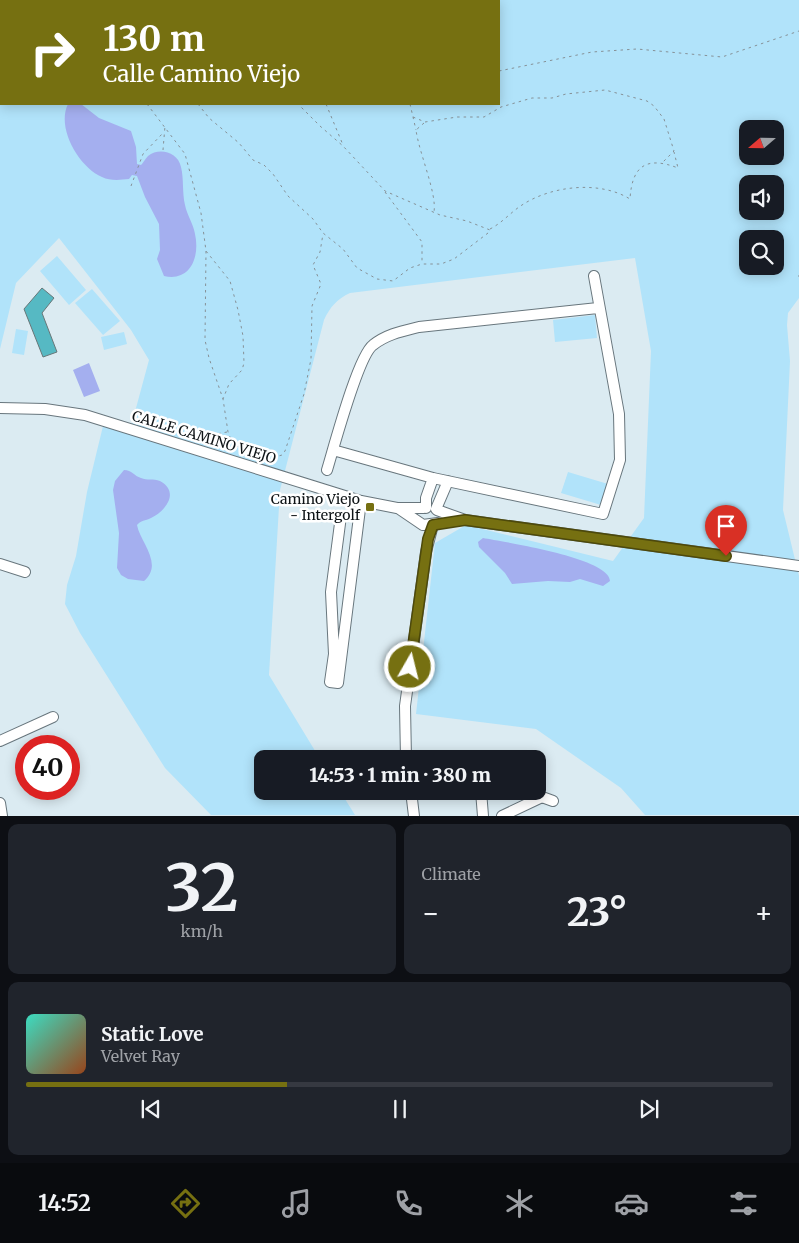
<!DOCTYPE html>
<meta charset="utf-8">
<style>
:root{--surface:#171b24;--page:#20242c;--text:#f1f3f6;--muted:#9ea1a6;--line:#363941;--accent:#767011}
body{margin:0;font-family:Merriweather,serif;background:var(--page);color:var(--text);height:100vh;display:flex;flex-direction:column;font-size:19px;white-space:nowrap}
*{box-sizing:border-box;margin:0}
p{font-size:16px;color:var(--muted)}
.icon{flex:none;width:28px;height:28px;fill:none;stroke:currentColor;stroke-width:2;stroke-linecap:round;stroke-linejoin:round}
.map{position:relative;height:816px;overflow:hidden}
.sheet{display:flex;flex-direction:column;gap:8px;padding:8px;background:#0d0f14;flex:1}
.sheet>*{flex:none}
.guide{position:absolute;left:0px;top:0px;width:500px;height:105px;box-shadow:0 2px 12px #0003;background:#767011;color:#fff;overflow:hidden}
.needle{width:32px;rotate:250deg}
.tools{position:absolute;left:739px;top:120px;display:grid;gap:10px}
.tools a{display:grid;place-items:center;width:45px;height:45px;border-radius:10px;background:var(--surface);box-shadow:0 2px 12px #0003;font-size:25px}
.speed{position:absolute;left:15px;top:735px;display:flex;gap:10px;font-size:25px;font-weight:700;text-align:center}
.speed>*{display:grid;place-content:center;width:65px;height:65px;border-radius:50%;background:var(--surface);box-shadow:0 2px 12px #0003;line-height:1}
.speed .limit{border:8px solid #d22;background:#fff;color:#111}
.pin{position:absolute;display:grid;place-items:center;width:42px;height:42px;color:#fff;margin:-51px -21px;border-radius:50% 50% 50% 0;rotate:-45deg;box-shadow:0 0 5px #0007}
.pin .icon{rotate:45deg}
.me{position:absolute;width:55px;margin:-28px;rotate:8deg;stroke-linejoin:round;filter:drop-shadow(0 0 4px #0008)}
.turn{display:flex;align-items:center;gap:18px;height:105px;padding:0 20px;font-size:22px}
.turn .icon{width:65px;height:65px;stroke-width:2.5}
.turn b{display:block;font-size:35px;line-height:42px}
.big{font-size:38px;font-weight:800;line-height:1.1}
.sheet .tile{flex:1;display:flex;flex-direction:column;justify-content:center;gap:8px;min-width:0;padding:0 18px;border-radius:10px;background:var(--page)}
.sheet .dial{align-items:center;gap:0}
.dial b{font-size:65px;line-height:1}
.song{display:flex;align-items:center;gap:15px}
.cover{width:60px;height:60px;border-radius:8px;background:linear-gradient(135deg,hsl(170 70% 55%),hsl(20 70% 35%))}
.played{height:5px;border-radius:2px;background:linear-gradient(90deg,var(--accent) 35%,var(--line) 35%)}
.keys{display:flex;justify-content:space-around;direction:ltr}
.heat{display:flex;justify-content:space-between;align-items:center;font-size:28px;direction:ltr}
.sheet .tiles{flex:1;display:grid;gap:8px;grid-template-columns:1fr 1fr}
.tile:last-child{grid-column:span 2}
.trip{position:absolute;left:254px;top:750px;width:292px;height:50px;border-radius:10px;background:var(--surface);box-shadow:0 2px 12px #0003;font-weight:800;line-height:50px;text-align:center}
.tabs{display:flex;height:80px;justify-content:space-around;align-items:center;background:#090b0e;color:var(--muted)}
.tabs .icon{width:35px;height:35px}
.tabs .selected{color:var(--accent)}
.tabs b{font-size:22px;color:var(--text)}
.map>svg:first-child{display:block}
.green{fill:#b1e3fa;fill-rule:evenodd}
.water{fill:#a4afef}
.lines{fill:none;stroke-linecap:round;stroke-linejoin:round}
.stream{stroke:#a4afef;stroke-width:2.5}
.building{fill:#56b9c3;stroke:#677779}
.minor-casing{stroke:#68767d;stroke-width:12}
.path{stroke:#869197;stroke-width:1;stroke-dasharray:2.5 4;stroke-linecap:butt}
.minor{stroke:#fff;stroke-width:10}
.route-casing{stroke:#4d490b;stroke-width:12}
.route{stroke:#767011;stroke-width:9}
.poi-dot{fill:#767011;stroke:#fff;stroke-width:2}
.labels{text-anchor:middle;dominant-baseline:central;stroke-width:5;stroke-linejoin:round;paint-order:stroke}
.street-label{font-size:14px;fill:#0d1215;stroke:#fff}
.poi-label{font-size:14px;fill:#0d1215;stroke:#fff;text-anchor:end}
</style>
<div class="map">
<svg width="799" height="816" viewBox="0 0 799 816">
<rect width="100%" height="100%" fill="#dbebf2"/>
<path class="green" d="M0,0H57L1,1V104H499V1L128,0H799V298L788,313L787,325L790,361L783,510L799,576V815H645L621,788L536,729L416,714L435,543L466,525L613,561L644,518L651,351L635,258L350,293C337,299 330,307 324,320L280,490L269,675L320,759H262V791H340L355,815H211L165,768L80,633L65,604L67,585L76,556L87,492L103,426L129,434L149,360L131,330L59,238L16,283L0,349ZM748,129H775V156H748ZM748,184H775V211H748ZM748,239H775V266H748Z
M57,256L86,290L69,305L40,271Z
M92,289L120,321L103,335L75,303Z
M595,315L597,338L555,342L553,320Z
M16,329L28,331L24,355L12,353Z
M124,332L127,344L104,350L101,337Z
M568,472L608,484L601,505L561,493Z"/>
<path class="water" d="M68,104H81L99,118L131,131L136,147L137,164L141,165C143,163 145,159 148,156C159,147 178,152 181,167C184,179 182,192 185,205C187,215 193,223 195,234C200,256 191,282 164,276L157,259L160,250L159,224L145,197L137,176L132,175L129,179C120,180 110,181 102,177C79,167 56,128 68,104Z
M89,363L100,391L84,397L73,370Z
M124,470C132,470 134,476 141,478C147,481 153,478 160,481C180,492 166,511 151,518C145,521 141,520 137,525C140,542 164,564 144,581L128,579L121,575L117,568L119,533L113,490L115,481Z
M483,538C504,542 610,558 610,581L603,586L580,579L570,582L548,581L512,584L505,573L479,547L478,542Z"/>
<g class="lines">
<path class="stream" d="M42,0V1"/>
</g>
<path class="building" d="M42,288L54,298L42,313L57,352L43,357L24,309Z"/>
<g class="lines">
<defs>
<path id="minor" d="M0,408L45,409L85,415L361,501L397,508H424
M333,450L433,478L603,514L620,460L619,414L594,276
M327,470C334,447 358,356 373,345C387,334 403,331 419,327L598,308
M398,508L423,525L460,520
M426,508V498L433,478
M436,509L448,481
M437,510L465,520L799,566
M341,516L331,592L334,654L330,682L338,683L361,501
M0,564L25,572
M0,741L53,717
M406,759L405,706L426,552L433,525
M411,791L414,816
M481,791L483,816
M542,797L553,801
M0,803L2,816
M502,816L542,797L520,791"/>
</defs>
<use href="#minor" class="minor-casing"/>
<path class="path" d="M172,0L174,1
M371,0L372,1
M414,0L415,1
M140,1L141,0
M499,71L592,52L637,49L722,57L799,31
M147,104L185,154L201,213L206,251L230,281L238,310L243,336L244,363L242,370L229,384L223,399
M198,104L209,118L239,143L253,160L264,165L273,174L288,196L313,219L323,233L343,249L357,268L377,279L393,281L410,268L422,264H441L454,259L488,233L490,230L467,221L440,215L385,191L343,146L320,126L298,104
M326,104L343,145
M410,104L416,130
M413,117L425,122L457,117H484L501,107L532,98H552L566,94L605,90L647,101L654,106L664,119L674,151L663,162
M424,123L416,130C419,153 437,193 434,212
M163,150L165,126
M131,186L143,154L163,133
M385,192L422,242V264
M490,229C502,223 511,212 522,205C551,186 599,180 630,199C632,165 647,156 678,168L674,152
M206,251L205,340L209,358L223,399L228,432L233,445L272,458L282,455L285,451L304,394L311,359L312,306L321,284L313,265L320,252L323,234
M798,276H799
M205,443L206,436L227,432"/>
<use href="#minor" class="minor"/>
</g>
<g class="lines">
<defs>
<path id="route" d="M410,667L428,539L433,525L465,520L726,556"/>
</defs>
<use href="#route" class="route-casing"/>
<use href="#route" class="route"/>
</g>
<rect class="poi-dot" x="365" y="502" width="10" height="10" rx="2.5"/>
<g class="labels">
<g class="street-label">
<text transform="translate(204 437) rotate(17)">CALLE CAMINO VIEJO</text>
</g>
<g class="poi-label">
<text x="360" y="499">Camino Viejo<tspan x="360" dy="16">- Intergolf</tspan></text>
</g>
</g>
</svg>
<div class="tools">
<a><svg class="needle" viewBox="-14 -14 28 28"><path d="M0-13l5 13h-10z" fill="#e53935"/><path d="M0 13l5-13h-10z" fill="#9ea1a6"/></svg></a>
<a><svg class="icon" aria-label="sound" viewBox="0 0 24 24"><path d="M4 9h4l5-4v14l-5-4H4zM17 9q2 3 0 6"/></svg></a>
<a><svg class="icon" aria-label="search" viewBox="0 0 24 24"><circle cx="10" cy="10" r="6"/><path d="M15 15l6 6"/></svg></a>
</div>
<div class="speed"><div class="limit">40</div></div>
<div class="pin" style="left:726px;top:556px;background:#d93025"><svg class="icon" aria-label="arrive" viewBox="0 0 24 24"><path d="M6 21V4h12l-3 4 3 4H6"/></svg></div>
<svg class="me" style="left:410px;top:667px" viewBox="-20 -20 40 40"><circle r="17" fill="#767011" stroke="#fff" stroke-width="3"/><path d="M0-11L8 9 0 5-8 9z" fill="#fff"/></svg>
<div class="trip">14:53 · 1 min · 380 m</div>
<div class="guide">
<div class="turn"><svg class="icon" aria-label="right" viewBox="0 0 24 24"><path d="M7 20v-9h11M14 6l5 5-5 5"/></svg><div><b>130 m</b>Calle Camino Viejo</div></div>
</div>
</div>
<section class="sheet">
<div class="tiles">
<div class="tile dial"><b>32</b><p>km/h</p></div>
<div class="tile"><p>Climate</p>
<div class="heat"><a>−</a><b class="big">23°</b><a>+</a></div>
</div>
<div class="tile">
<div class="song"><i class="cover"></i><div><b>Static Love</b><p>Velvet Ray</p></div></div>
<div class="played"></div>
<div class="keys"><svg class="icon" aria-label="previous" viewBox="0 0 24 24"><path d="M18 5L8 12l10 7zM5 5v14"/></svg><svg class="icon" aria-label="pause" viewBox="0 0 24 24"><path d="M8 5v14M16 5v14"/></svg><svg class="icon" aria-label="next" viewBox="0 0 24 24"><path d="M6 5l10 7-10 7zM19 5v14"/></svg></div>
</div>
</div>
</section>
<nav class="tabs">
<b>14:52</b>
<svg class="icon selected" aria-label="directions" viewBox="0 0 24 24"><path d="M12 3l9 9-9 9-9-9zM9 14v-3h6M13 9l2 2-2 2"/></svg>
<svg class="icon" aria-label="music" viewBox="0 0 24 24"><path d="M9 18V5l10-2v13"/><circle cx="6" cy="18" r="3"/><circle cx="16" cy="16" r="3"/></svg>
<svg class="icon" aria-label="phone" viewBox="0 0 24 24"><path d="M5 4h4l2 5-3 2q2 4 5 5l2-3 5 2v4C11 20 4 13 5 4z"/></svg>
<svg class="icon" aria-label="climate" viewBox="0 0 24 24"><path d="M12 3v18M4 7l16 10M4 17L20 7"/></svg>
<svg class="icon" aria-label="car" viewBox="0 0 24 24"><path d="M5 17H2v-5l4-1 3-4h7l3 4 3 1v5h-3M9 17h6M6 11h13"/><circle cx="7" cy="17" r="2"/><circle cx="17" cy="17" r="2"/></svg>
<svg class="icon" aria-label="filters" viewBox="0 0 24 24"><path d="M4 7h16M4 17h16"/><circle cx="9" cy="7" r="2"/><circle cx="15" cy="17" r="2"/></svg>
</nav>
